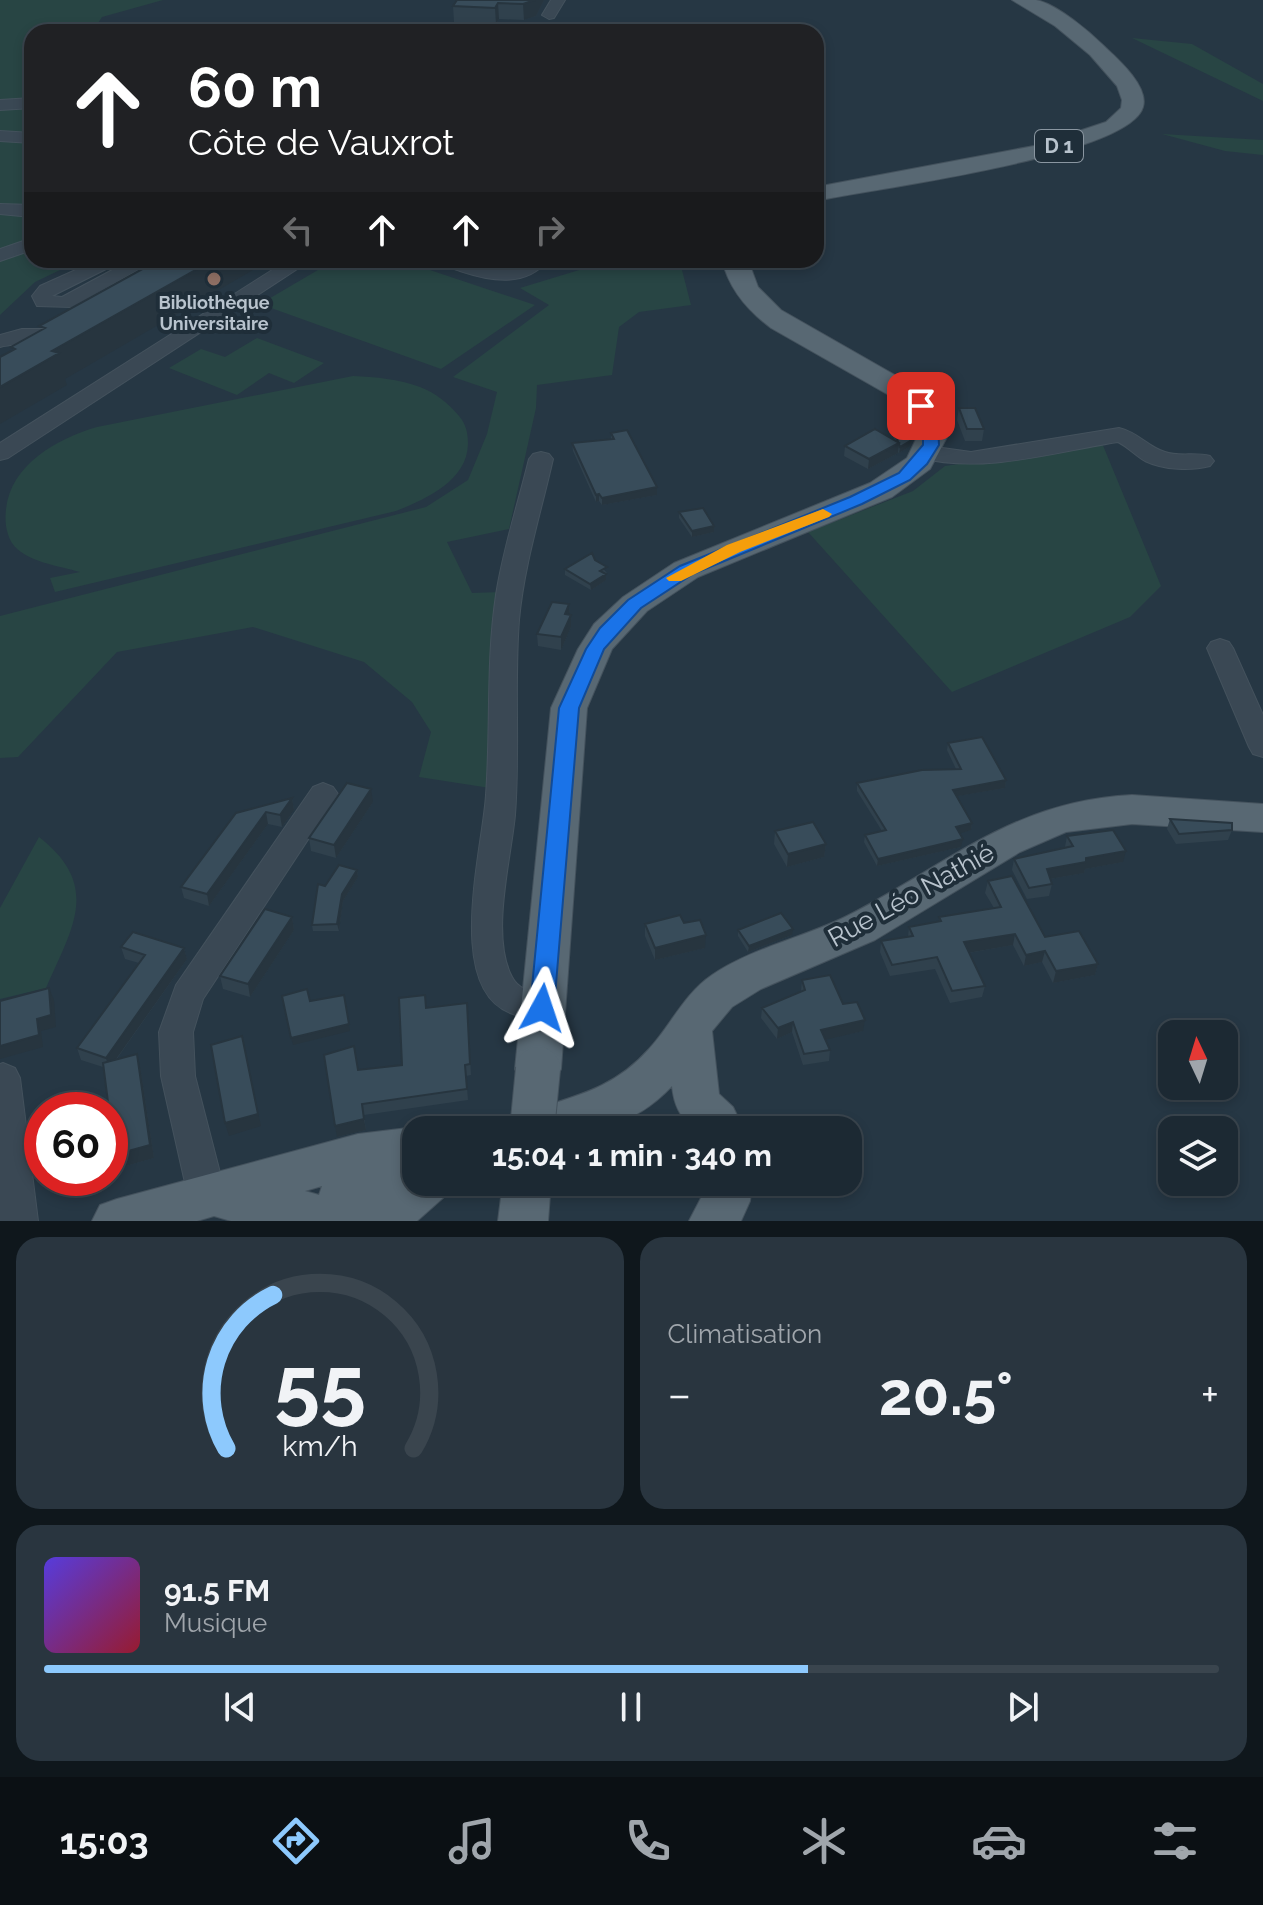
<!DOCTYPE html>
<html lang="fr">
<meta charset="utf-8">
<style>
:root{--surface:#1c2933;--page:#29353f;--text:#f1f3f6;--muted:#a0a6ac;--line:#3a454e;--accent:#8dc9fd}
body{margin:0;font-family:Raleway,sans-serif;background:var(--page);color:var(--text);height:100vh;display:flex;flex-direction:column;font-size:30px;white-space:nowrap}
*{box-sizing:border-box;margin:0}
p{font-size:26px;color:var(--muted)}
.icon{flex:none;width:44px;height:44px;fill:none;stroke:currentColor;stroke-width:2;stroke-linecap:round;stroke-linejoin:round}
.map{position:relative;height:1221px;overflow:hidden}
.panel{display:flex;flex-direction:column;gap:16px;padding:16px;background:#0f171c;flex:1}
.panel>*{flex:none}
.top-card{position:absolute;left:24px;top:24px;width:800px;height:244px;border-radius:24px;box-shadow:0 4px 12px #0003,0 0 0 2px var(--line);background:#202124;color:#fff;overflow:hidden}
.needle{width:52px;rotate:356deg}
.tools{position:absolute;left:1158px;top:1020px;display:grid;gap:16px}
.tools a{display:grid;place-items:center;width:80px;height:80px;border-radius:16px;background:var(--surface);box-shadow:0 4px 12px #0003,0 0 0 2px var(--line);font-size:40px}
.speed{position:absolute;left:24px;top:1092px;display:flex;gap:16px;font-size:40px;font-weight:700;text-align:center}
.speed>*{display:grid;place-content:center;width:104px;height:104px;border-radius:50%;background:var(--surface);box-shadow:0 4px 12px #0003,0 0 0 2px var(--line);line-height:1}
.speed .limit{border:12px solid #d22;background:#fff;color:#111}
.pin{position:absolute;display:grid;place-items:center;width:68px;height:68px;color:#fff;margin:-34px;border-radius:16px;box-shadow:0 4px 12px #0006}
.me{position:absolute;width:88px;margin:-44px;rotate:5deg;stroke-linejoin:round;filter:drop-shadow(0 0 6px #0008)}
.turn{display:flex;align-items:center;gap:28px;height:168px;padding:0 32px;font-size:36px}
.turn .icon{width:104px;height:104px;stroke-width:2.5}
.turn b{display:block;font-size:56px;line-height:68px}
.lanes{display:flex;align-items:center;height:76px;padding:0 32px;background:#0003;justify-content:center;gap:40px;direction:ltr}
.lanes .off{opacity:.35}
.big{font-size:60px;font-weight:700;line-height:1.1}
.panel .widget{flex:1;display:flex;flex-direction:column;justify-content:center;gap:12px;min-width:0;padding:0 28px;border-radius:24px;background:var(--page)}
.panel .dial{align-items:center;gap:0}
.dial svg{height:208px;overflow:visible;fill:none;stroke:var(--line);stroke-width:7;stroke-linecap:round;text-anchor:middle}
.dial text{fill:var(--text);stroke:none}
.song{display:flex;align-items:center;gap:24px}
.cover{width:96px;height:96px;border-radius:12px;background:linear-gradient(135deg,hsl(250 70% 55%),hsl(350 70% 35%))}
.played{height:8px;border-radius:4px;background:linear-gradient(90deg,var(--accent) 65%,var(--line) 65%)}
.keys{display:flex;justify-content:space-around;direction:ltr}
.heat{display:flex;justify-content:space-between;align-items:center;font-size:44px;direction:ltr}
.panel .tiles{flex:1;display:grid;gap:16px;grid-template-columns:1fr 1fr}
.widget:last-child{grid-column:span 2}
.trip{position:absolute;left:402px;top:1116px;width:460px;height:80px;border-radius:24px;background:var(--surface);box-shadow:0 4px 12px #0003,0 0 0 2px var(--line);font-weight:700;line-height:80px;text-align:center}
.tab-bar{display:flex;height:128px;justify-content:space-around;align-items:center;background:#0b1014;color:var(--muted)}
.tab-bar .icon{width:56px;height:56px}
.tab-bar .on{color:var(--accent)}
.tab-bar b{font-size:36px;color:var(--text)}
.map>svg:first-child{display:block}
.green{fill:#284544}
.lines{fill:none;stroke-linecap:round;stroke-linejoin:round}
.minor-casing{stroke:#44525d;stroke-width:2}
.major-casing{stroke:#44525d;stroke-width:2}
.minor{fill:#3a4854;fill-rule:evenodd}
.major{fill:#586873;fill-rule:evenodd}
.major-bridge-casing{stroke:#44525d;stroke-width:46;stroke-linecap:butt}
.major-bridge{stroke:#586873;stroke-width:44}
.wall{fill:#30414d}
.shaded-wall{fill:#27353f}
.building{fill:#384c5a;stroke:#27353f;stroke-width:2}
.route{fill:#1a73e8;stroke:#114b97;stroke-width:2}
.slow{fill:#f59e0b}
.education-dot{fill:#8d6e63;stroke:#1f2e39;stroke-width:3}
.labels{text-anchor:middle;dominant-baseline:central;stroke-width:8;stroke-linejoin:round;paint-order:stroke}
.far-poi-label{font-size:18px;font-weight:bold;fill:#b8c3cd;stroke:#1f2e39}
.shield{fill:#1f2e39;stroke:#8a96a1;stroke-width:2}
.shield-label{font-size:20px;font-weight:bold;fill:#b8c3cd}
.near-street-label{font-size:26px;fill:#b8c3cd;stroke:#1f2e39}
</style>
<div class="map">
<svg width="1263" height="1221" viewBox="0 0 1263 1221">
<rect width="100%" height="100%" fill="#263744"/>
<path class="green" d="M0,0H163L102,17L94,29L98,32H32V260H81L35,282L0,315Z
M1132,38L1192,44L1263,84V101Z
M1162,134L1263,140V155L1225,151Z
M335,260H400L535,305L441,369L260,304Z
M612,260H689L682,270L691,305L639,312L619,327L612,375L537,385L536,408L509,529L447,542L472,593L500,592L490,788L419,777L431,732L412,702L364,662L253,627L117,652L18,757L0,758V616L426,507L468,480L487,434L497,392L453,377L549,305L520,288Z
M257,338L324,363L294,383L269,373L237,395L169,368L201,349L225,357Z
M353,376C376,377 398,379 420,387C436,393 448,403 459,416C466,424 468,433 468,444C467,481 426,499 396,511L55,592L50,578L80,572C60,566 25,562 12,543C9,539 7,531 6,526C0,470 53,440 97,427Z
M1102,443L1161,586L1130,617L952,692L808,532L913,491L945,466Z
M39,837C102,886 72,928 46,988L0,999V908Z"/>
<g class="lines">
<defs>
<path id="minor" d="M551,0H565L554,18L549,19L542,15Z
M32,98V108L0,110V100Z
M0,131L32,133V143L0,141Z
M0,204L32,205V217L0,214Z
M32,238V250L0,261V249Z
M98,260H124L52,296L62,297L131,260H155L72,307L37,306L32,296L40,286Z
M288,260H311L8,458L0,460V443Z
M438,260H467L506,269L526,260H548C526,288 490,281 460,271C452,268 444,266 438,260Z
M22,329H55L65,335C58,343 15,343 0,347V335Z
M1119,428C1139,433 1147,446 1165,452C1179,457 1195,452 1210,456L1214,461L1210,466C1191,471 1164,470 1145,461C1135,455 1128,447 1118,442C1054,452 984,474 920,458L917,453L920,448L928,446L971,452Z
M541,452L549,454L553,459C541,512 524,565 519,620C514,685 520,750 515,815C511,859 490,936 512,977C520,993 539,993 554,998L559,1008L554,1018C539,1023 528,1019 513,1014C443,991 483,848 486,795C491,728 486,661 496,595C503,549 518,504 529,459L533,454Z
M1220,639L1229,642L1233,648L1263,715V757L1253,754L1249,747L1207,648L1211,642Z
M323,783L333,787L338,794L203,999L193,1032L195,1076L226,1196L220,1208L207,1213L194,1208L188,1196L161,1076L159,1032L176,985L313,787Z
M3,1063L15,1068L20,1078L38,1221H0V1064Z"/>
<path id="major" d="M1012,0C1019,0 1029,0 1036,0C1057,4 1090,32 1106,48C1119,60 1149,87 1143,107C1129,157 869,189 816,201V187L1034,146L1106,122L1121,108L1122,100L1117,86L1090,55L1055,26Z
M722,260H748L758,287L781,310L914,386L940,414L947,437L930,469L892,497L698,577L647,611L612,649L587,708L561,1069L554,1083L538,1088L522,1083L515,1069L551,708L578,649L594,624L623,597L674,563L870,483L907,458L917,437L911,416L894,398L771,328C747,310 729,289 722,260Z
M1132,795L1263,804V832L1132,824L1066,832L1020,852L875,940L761,989L732,1007L712,1031L719,1094L733,1107L744,1130H694C680,1116 674,1106 672,1086C622,1139 575,1130 508,1130L515,1116C567,1097 610,1093 649,1049C671,1025 684,994 712,975C752,948 802,938 845,917C947,866 1011,801 1132,795Z
M416,1127L424,1130H416V1182H451L444,1197L417,1221H231L214,1216L197,1221H92L100,1205L117,1199L358,1134ZM322,1186L319,1195L305,1191Z
M503,1182H551L548,1221H498Z
M704,1182H752L750,1201L741,1221H689L702,1196Z"/>
</defs>
<use href="#minor" class="minor-casing"/>
<use href="#major" class="major-casing"/>
<use href="#minor" class="minor"/>
<use href="#major" class="major"/>
<defs>
<path id="major-bridge" d="M532,1130L538,1069"/>
</defs>
<use href="#major-bridge" class="major-bridge-casing"/>
<use href="#major-bridge" class="major-bridge"/>
</g>
<path class="wall" d="M544,0L536,16L524,20L499,19L496,24L454,22L453,6Z
M480,260H508L500,265Z
M959,408L984,429L982,441H965L957,420Z
M893,428L914,437L909,447L899,453L898,452V453L868,469L844,456L845,446L895,441L892,434Z
M611,433L657,487V495L602,505L599,501L596,502L573,451L572,443L611,440Z
M679,512L714,532L692,537L679,518Z
M595,560L607,573L605,574L606,580L591,590L565,575V569Z
M569,604L571,627L561,650L538,646L537,634Z
M948,743L1006,780L1005,788L957,796L972,823L971,830L959,833L961,847L877,866L864,842L865,835L882,831L857,791V783L956,769L947,750Z
M292,798L294,810L282,827L268,824L209,906L184,898L181,887L236,813Z
M373,802L336,858L311,851L309,838Z
M1170,819L1232,830L1228,840L1176,844L1167,829Z
M775,831L826,844L824,857L787,867L774,844Z
M1067,836L1123,862L1085,869L1084,873L1050,879L1052,884L1049,896L1027,899L1012,870L1014,859L1065,847Z
M357,870L358,877L343,901L339,931H313L312,925L325,886Z
M988,881L1045,937L1098,964L1095,975L1053,983L1042,962L1024,966L1013,945L969,953L985,986L982,997L950,1003L935,969L890,976L880,952L881,941L908,937L909,927L939,922V917L994,908L985,893Z
M292,917L294,930L250,997L223,989L220,976Z
M684,923L705,948L655,960L645,936V924Z
M738,930L792,935L748,952L738,936Z
M121,947L184,948L187,959L116,1060L140,1067L154,1158L119,1168L103,1067L81,1060L77,1048L139,963L125,959Z
M802,980L843,1004L863,1031L825,1039L830,1050L829,1061L803,1065L792,1032L777,1039L761,1018L762,1008L801,991Z
M467,1003L471,1075L466,1076L468,1100L364,1115L366,1130L337,1137L358,1070L402,1065L427,1007Z"/>
<path class="shaded-wall" d="M535,0H544L536,16L524,20L523,4Z
M498,3L499,19L496,24L495,8Z
M213,260H270L65,379L67,385L0,424V387L52,351Z
M915,431L914,437L909,447L899,453L900,447Z
M899,443L898,453L868,469L869,459Z
M657,487V495L602,505V498Z
M599,494V501L596,502V495Z
M714,526V532L692,537V531Z
M606,574V580L591,590L590,584Z
M569,604L570,616L565,614Z
M571,615V627L561,650V637Z
M1006,780L1005,788L952,797L953,790Z
M371,789L373,802L336,858L334,845Z
M292,798L294,810L282,827L280,815Z
M266,812L268,824L209,906L207,894Z
M972,823L971,830L955,835L956,827Z
M963,839L961,847L877,866L878,859Z
M826,844L824,857L787,867L788,854Z
M1126,851L1123,862L1085,869L1084,873L1044,880L1047,869L1086,858Z
M357,870L358,877L343,901L339,931L337,924L342,894Z
M292,917L294,930L250,997L248,984Z
M793,929L792,935L748,952L749,946Z
M1015,934L1013,945L962,954L964,942Z
M706,935L705,948L655,960V948Z
M184,948L187,959L109,1069L106,1058Z
M1045,951L1042,962L1024,966L1026,955Z
M1098,964L1095,975L1053,983L1056,971Z
M49,988L54,1000L56,1027L41,1031L43,1047L0,1059V1046L37,1019Z
M865,1020L863,1031L820,1041L821,1030Z
M793,1022L792,1032L777,1039L778,1028Z
M349,1024L350,1031L293,1045L291,1038Z
M242,1036L261,1126L229,1136L225,1123Z
M137,1054L140,1067L154,1158L119,1168L114,1155Z
M364,1119L366,1130L337,1137L335,1126Z"/>
<path class="building" d="M457,0H535L523,4L498,3L495,8L453,6Z
M167,260H213L52,351L59,353L0,387V357L15,349L11,347L45,328L39,326L146,267L157,266Z
M959,408H975L984,429H967Z
M914,427L915,431L910,441L900,447L893,428Z
M875,429L899,443L869,459L845,446Z
M627,430L657,487L602,498L599,494L596,495L572,443L614,439L611,433Z
M703,508L714,526L692,531L679,512Z
M592,553L595,560L607,567L600,571L606,574L590,584L565,569Z
M552,602L569,604L565,614L571,615L561,637L537,634Z
M982,737L1006,780L953,790L972,823L956,827L963,839L878,859L865,835L886,830L857,783L922,770L961,769L948,743Z
M347,783L371,789L334,845L309,838Z
M292,798L280,815L266,812L207,894L181,887L236,813Z
M1170,819L1232,823V830L1179,834Z
M813,822L826,844L788,854L775,831Z
M1113,830L1126,851L1086,858V862L1047,869L1052,884L1029,888L1014,859L1073,846L1067,836Z
M339,865L357,870L342,894L337,924L312,925L318,884L325,886Z
M1012,876L1045,937L1079,931L1098,964L1056,971L1045,951L1026,955L1015,934L964,942L985,986L952,991L937,957L892,965L881,941L913,936L909,927L941,921L939,917L1001,907L988,881Z
M265,909L292,917L248,984L220,976Z
M781,913L793,929L749,946L738,930Z
M680,915L684,923L700,920L706,935L655,948L645,924Z
M133,932L184,948L106,1058L77,1048L145,955L121,947Z
M830,975L843,1004L857,1002L865,1020L821,1030L830,1050L804,1054L793,1022L778,1028L762,1008L805,990L802,980Z
M49,988L51,1015L37,1019L39,1035L0,1046V1001Z
M307,989L310,1001L344,995L349,1024L291,1038L282,996Z
M425,995L426,1008L467,1003L470,1064L465,1065L467,1089L362,1104L364,1119L335,1126L324,1055L354,1046L358,1070L402,1065L399,998Z
M242,1036L258,1114L225,1123L211,1045Z
M137,1054L150,1145L114,1155L110,1110H109L103,1063Z"/>
<path class="route" d="M921,401L927,403L938,425L939,445L927,464L910,480L862,504L693,574L641,608L604,649L579,708L554,1008L550,1014L542,1017L534,1014L530,1008L559,708L586,649L600,628L628,600L680,566L850,497L899,473L923,445V425L914,406Z"/>
<path class="slow" d="M823,509L832,514L829,517L740,552L681,581H669L666,578L727,545Z"/>
<circle class="education-dot" cx="214" cy="279" r="8"/>
<g class="labels">
<g class="far-poi-label">
<text x="214" y="302">Bibliothèque<tspan x="214" dy="21">Universitaire</tspan></text>
</g>
<rect class="shield" x="1035" y="130" width="48" height="32" rx="6"/>
<g class="shield-label">
<text x="1059" y="146">D 1</text>
</g>
<g class="near-street-label">
<text transform="translate(911 895) rotate(-29)">Rue Léo Nathié</text>
</g>
</g>
</svg>
<div class="tools">
<a><svg class="needle" viewBox="-14 -14 28 28"><path d="M0-13l5 13h-10z" fill="#e53935"/><path d="M0 13l5-13h-10z" fill="#a0a6ac"/></svg></a>
<a><svg class="icon" aria-label="layers" viewBox="0 0 24 24"><path d="M12 4l9 5-9 5-9-5zM3 14l9 5 9-5"/></svg></a>
</div>
<div class="speed"><div class="limit">60</div></div>
<div class="pin" style="left:921px;top:406px;background:#d93025"><svg class="icon" aria-label="arrive" viewBox="0 0 24 24"><path d="M6 21V4h12l-3 4 3 4H6"/></svg></div>
<svg class="me" style="left:542px;top:1008px" viewBox="-20 -20 40 40"><path d="M0-17L14 15 0 8-14 15z" fill="#1a73e8" stroke="#fff" stroke-width="4"/></svg>
<div class="trip">15:04 · 1 min · 340 m</div>
<div class="top-card">
<div class="turn"><svg class="icon" aria-label="ahead" viewBox="0 0 24 24"><path d="M12 20V5M6 11l6-6 6 6"/></svg><div><b>60 m</b>Côte de Vauxrot</div></div>
<div class="lanes"><svg class="icon off" aria-label="left" viewBox="0 0 24 24"><path d="M17 20v-9H6M10 6l-5 5 5 5"/></svg><svg class="icon" aria-label="ahead" viewBox="0 0 24 24"><path d="M12 20V5M6 11l6-6 6 6"/></svg><svg class="icon" aria-label="ahead" viewBox="0 0 24 24"><path d="M12 20V5M6 11l6-6 6 6"/></svg><svg class="icon off" aria-label="right" viewBox="0 0 24 24"><path d="M7 20v-9h11M14 6l5 5-5 5"/></svg></div>
</div>
</div>
<section class="panel">
<div class="tiles">
<div class="widget dial"><svg viewBox="0 0 100 80">
<path d="M14 69A42 42 0 1 1 86 69"/>
<path d="M14 69A42 42 0 0 1 32 10" stroke="#8dc9fd"/>
<text x="50" y="56" font-size="32" font-weight="700">55</text>
<text x="50" y="72" font-size="11">km/h</text>
</svg></div>
<div class="widget"><p>Climatisation</p>
<div class="heat"><a>−</a><b class="big">20.5°</b><a>+</a></div>
</div>
<div class="widget">
<div class="song"><i class="cover"></i><div><b>91.5 FM</b><p>Musique</p></div></div>
<div class="played"></div>
<div class="keys"><svg class="icon" aria-label="previous" viewBox="0 0 24 24"><path d="M18 5L8 12l10 7zM5 5v14"/></svg><svg class="icon" aria-label="pause" viewBox="0 0 24 24"><path d="M8 5v14M16 5v14"/></svg><svg class="icon" aria-label="next" viewBox="0 0 24 24"><path d="M6 5l10 7-10 7zM19 5v14"/></svg></div>
</div>
</div>
</section>
<nav class="tab-bar">
<b>15:03</b>
<svg class="icon on" aria-label="directions" viewBox="0 0 24 24"><path d="M12 3l9 9-9 9-9-9zM9 14v-3h6M13 9l2 2-2 2"/></svg>
<svg class="icon" aria-label="music" viewBox="0 0 24 24"><path d="M9 18V5l10-2v13"/><circle cx="6" cy="18" r="3"/><circle cx="16" cy="16" r="3"/></svg>
<svg class="icon" aria-label="phone" viewBox="0 0 24 24"><path d="M5 4h4l2 5-3 2q2 4 5 5l2-3 5 2v4C11 20 4 13 5 4z"/></svg>
<svg class="icon" aria-label="climate" viewBox="0 0 24 24"><path d="M12 3v18M4 7l16 10M4 17L20 7"/></svg>
<svg class="icon" aria-label="car" viewBox="0 0 24 24"><path d="M5 17H2v-5l4-1 3-4h7l3 4 3 1v5h-3M9 17h6M6 11h13"/><circle cx="7" cy="17" r="2"/><circle cx="17" cy="17" r="2"/></svg>
<svg class="icon" aria-label="filters" viewBox="0 0 24 24"><path d="M4 7h16M4 17h16"/><circle cx="9" cy="7" r="2"/><circle cx="15" cy="17" r="2"/></svg>
</nav>
